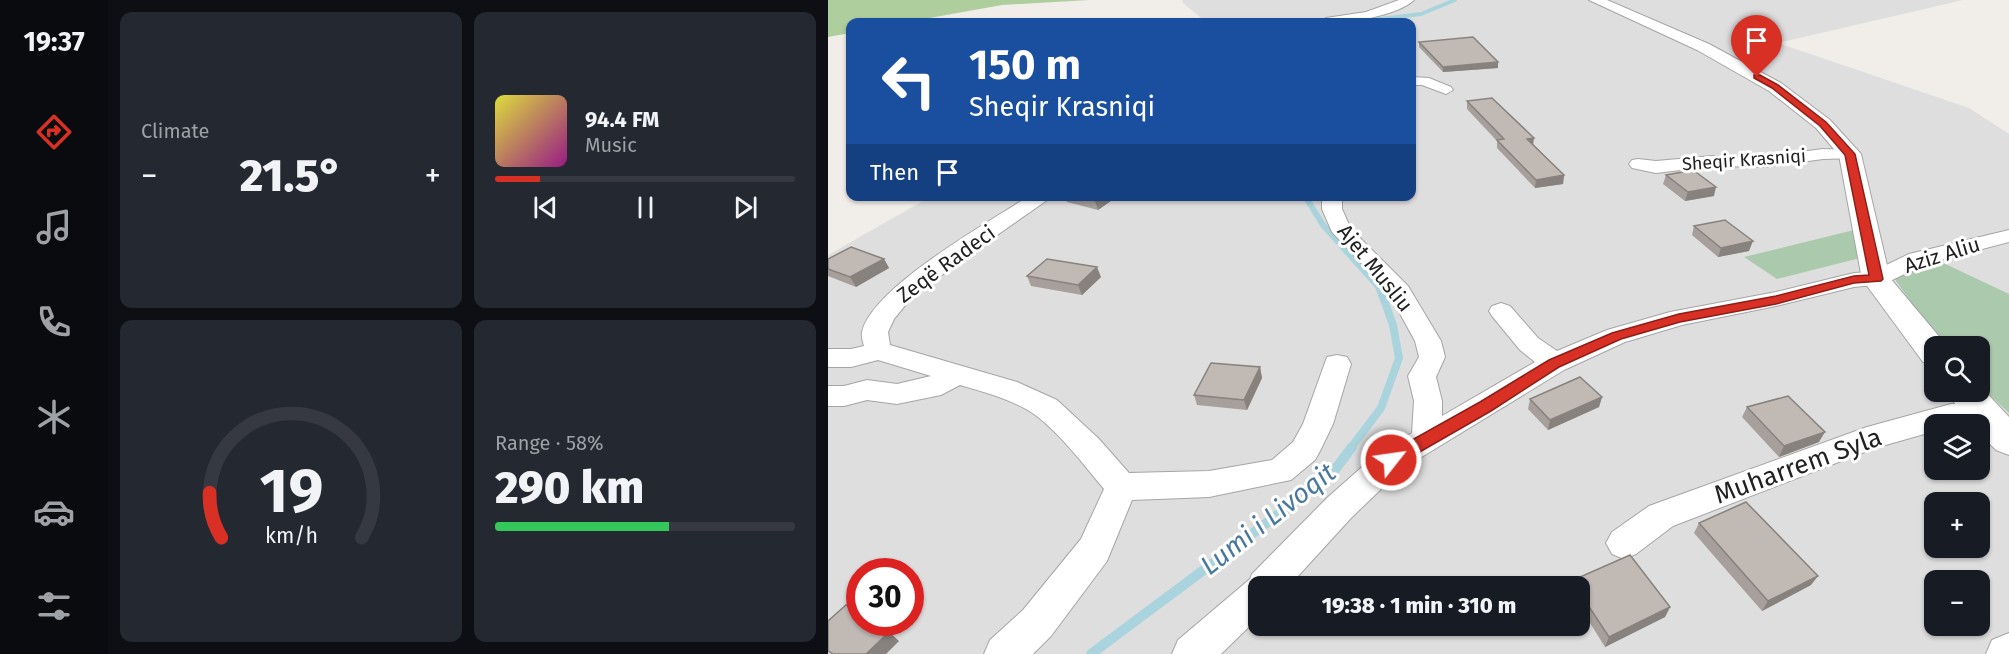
<!DOCTYPE html>
<meta charset="utf-8">
<style>
:root{--surface:#171b24;--page:#242831;--text:#f1f3f6;--muted:#9ea1a6;--line:#363941;--accent:#d93025}
body{margin:0;font-family:"Fira Sans",sans-serif;background:var(--page);color:var(--text);height:100vh;display:flex;flex-direction:column;font-size:22px;white-space:nowrap}
*{box-sizing:border-box;margin:0}
p{font-size:20px;color:var(--muted)}
.icon{flex:none;width:33px;height:33px;fill:none;stroke:currentColor;stroke-width:2;stroke-linecap:round;stroke-linejoin:round}
.map{position:relative;flex:1;overflow:hidden}
.panel{display:flex;flex-direction:column;gap:12px;padding:12px;background:#0d0f14;width:720px}
.panel>*{flex:none}
.banner{position:absolute;left:18px;top:18px;width:570px;height:183px;border-radius:12px;box-shadow:0 2px 4px #0004;background:#1a4fa0;color:#fff;overflow:hidden}
.tools{position:absolute;left:1096px;top:336px;display:grid;gap:12px}
.tools a{display:grid;place-items:center;width:66px;height:66px;border-radius:12px;background:var(--surface);box-shadow:0 2px 4px #0004;font-size:30px}
.speed{position:absolute;left:18px;top:558px;display:flex;gap:12px;font-size:30px;font-weight:700;text-align:center}
.speed>*{display:grid;place-content:center;width:78px;height:78px;border-radius:50%;background:var(--surface);box-shadow:0 2px 4px #0004;line-height:1}
.speed .limit{border:9px solid #d22;background:#fff;color:#111}
.pin{position:absolute;display:grid;place-items:center;width:51px;height:51px;color:#fff;margin:-62px -26px;border-radius:50% 50% 50% 0;rotate:-45deg;box-shadow:0 0 6px #0007}
.pin .icon{rotate:45deg}
.me{position:absolute;width:66px;margin:-33px;rotate:60deg;stroke-linejoin:round;filter:drop-shadow(0 0 4px #0008)}
.turn{display:flex;align-items:center;gap:21px;height:126px;padding:0 24px;font-size:27px}
.turn .icon{width:78px;height:78px;stroke-width:2.5}
.turn b{display:block;font-size:42px;line-height:51px}
.then{display:flex;align-items:center;height:57px;padding:0 24px;background:#0003;gap:12px;font-size:22px}
.big{font-size:45px;font-weight:800;line-height:1.1}
.panel .tile{flex:1;display:flex;flex-direction:column;justify-content:center;gap:9px;min-width:0;padding:0 21px;border-radius:12px;background:var(--page)}
.panel .dial{align-items:center;gap:0}
.dial svg{height:156px;overflow:visible;fill:none;stroke:var(--line);stroke-width:7;stroke-linecap:round;text-anchor:middle}
.dial text{fill:var(--text);stroke:none}
.song{display:flex;align-items:center;gap:18px}
.cover{width:72px;height:72px;border-radius:9px;background:linear-gradient(135deg,hsl(60 70% 55%),hsl(310 70% 35%))}
.played{height:6px;border-radius:3px;background:linear-gradient(90deg,var(--accent) 15%,var(--line) 15%)}
.keys{display:flex;justify-content:space-around;direction:ltr}
.heat{display:flex;justify-content:space-between;align-items:center;font-size:33px;direction:ltr}
.charge{height:9px;border-radius:4px;background:linear-gradient(90deg,#34c759 58%,var(--line) 0)}
.panel .tiles{flex:1;display:grid;gap:12px;grid-template-columns:repeat(2,1fr)}
.trip{position:absolute;left:420px;top:576px;width:342px;height:60px;border-radius:12px;background:var(--surface);box-shadow:0 2px 4px #0004;font-weight:800;line-height:60px;text-align:center}
main{display:flex;flex:1;min-height:0}
.dock{display:flex;flex-direction:column;width:108px;justify-content:space-around;align-items:center;background:#090b0e;color:var(--muted)}
.dock .icon{width:42px;height:42px}
.dock .selected{color:var(--accent)}
.dock b{font-size:27px;color:var(--text)}
.map>svg:first-child{display:block}
.residential{fill:#dfdede;fill-rule:evenodd}
.forest{fill:#afce9e}
.cemetery{fill:#aac9ad}
.lines{fill:none;stroke-linecap:round;stroke-linejoin:round}
.stream-far3{stroke:#aad4dd;stroke-width:4}
.stream-far2{stroke:#aad4dd;stroke-width:6}
.stream-far1{stroke:#aad4dd;stroke-width:8}
.stream{stroke:#aad4dd;stroke-width:10}
.minor-casing{stroke:#a5a5a5;stroke-width:2}
.tertiary-casing{stroke:#a5a5a5;stroke-width:2}
.minor{fill:#fff;fill-rule:evenodd}
.tertiary{fill:#fff;fill-rule:evenodd}
.wall{fill:#a69f9b}
.shaded-wall{fill:#87827e}
.building{fill:#c1b9b4;stroke:#87827e;stroke-width:1.5}
.route{fill:#d93025;stroke:#8d1f18;stroke-width:1.5}
.labels{text-anchor:middle;dominant-baseline:central;stroke-width:6;stroke-linejoin:round;paint-order:stroke}
.far-street-label{font-size:18px;fill:#212121;stroke:#fff}
.street-label{font-size:21px;fill:#212121;stroke:#fff}
.near-street-label{font-size:26px;fill:#212121;stroke:#fff}
.near-water-label{font-size:27px;font-style:italic;fill:#49789e;stroke:#fff}
</style>
<main>
<nav class="dock">
<b>19:37</b>
<svg class="icon selected" aria-label="directions" viewBox="0 0 24 24"><path d="M12 3l9 9-9 9-9-9zM9 14v-3h6M13 9l2 2-2 2"/></svg>
<svg class="icon" aria-label="music" viewBox="0 0 24 24"><path d="M9 18V5l10-2v13"/><circle cx="6" cy="18" r="3"/><circle cx="16" cy="16" r="3"/></svg>
<svg class="icon" aria-label="phone" viewBox="0 0 24 24"><path d="M5 4h4l2 5-3 2q2 4 5 5l2-3 5 2v4C11 20 4 13 5 4z"/></svg>
<svg class="icon" aria-label="climate" viewBox="0 0 24 24"><path d="M12 3v18M4 7l16 10M4 17L20 7"/></svg>
<svg class="icon" aria-label="car" viewBox="0 0 24 24"><path d="M5 17H2v-5l4-1 3-4h7l3 4 3 1v5h-3M9 17h6M6 11h13"/><circle cx="7" cy="17" r="2"/><circle cx="17" cy="17" r="2"/></svg>
<svg class="icon" aria-label="filters" viewBox="0 0 24 24"><path d="M4 7h16M4 17h16"/><circle cx="9" cy="7" r="2"/><circle cx="15" cy="17" r="2"/></svg>
</nav>
<section class="panel">
<div class="tiles">
<div class="tile"><p>Climate</p>
<div class="heat"><a>−</a><b class="big">21.5°</b><a>+</a></div>
</div>
<div class="tile">
<div class="song"><i class="cover"></i><div><b>94.4 FM</b><p>Music</p></div></div>
<div class="played"></div>
<div class="keys"><svg class="icon" aria-label="previous" viewBox="0 0 24 24"><path d="M18 5L8 12l10 7zM5 5v14"/></svg><svg class="icon" aria-label="pause" viewBox="0 0 24 24"><path d="M8 5v14M16 5v14"/></svg><svg class="icon" aria-label="next" viewBox="0 0 24 24"><path d="M6 5l10 7-10 7zM19 5v14"/></svg></div>
</div>
<div class="tile dial"><svg viewBox="0 0 100 80">
<path d="M14 69A42 42 0 1 1 86 69"/>
<path d="M14 69A42 42 0 0 1 8 46" stroke="#d93025"/>
<text x="50" y="56" font-size="32" font-weight="700">19</text>
<text x="50" y="72" font-size="11">km/h</text>
</svg></div>
<div class="tile"><p>Range · 58%</p><b class="big">290 km</b><div class="charge"></div></div>
</div>
</section>
<div class="map">
<svg width="1181" height="654" viewBox="0 0 1181 654">
<rect width="100%" height="100%" fill="#f1ede8"/>
<path class="residential" d="M355,0H1135L950,43L1141,108L1181,134V654H0V255L102,197L584,196V22H378L354,2ZM1107,346H1152V392H1107ZM1107,424H1152V470H1107ZM1107,502H1152V548H1107ZM32,572H82V622H32ZM1107,580H1152V626H1107ZM430,586H752V626H430Z"/>
<path class="forest" d="M0,0H261L174,5L79,22H22V33L0,37Z"/>
<path class="cemetery" d="M1030,229L1036,257L949,279L916,257Z
M1111,261L1181,294V413L1152,386V346H1114L1066,278Z"/>
<g class="lines">
<path class="stream-far3" d="M527,22L593,14L627,0"/>
<path class="stream-far2" d="M482,196L480,201L495,225L553,290"/>
<path class="stream-far1" d="M522,449L553,408L571,358L565,325L552,289"/>
<path class="stream" d="M263,654L503,475L524,447"/>
<defs>
<path id="minor" d="M571,0H586C569,16 515,25 492,22L498,18L538,12Z
M584,77L601,78L623,87L625,90L618,94L594,85H584Z
M995,149L1028,150L1031,154L1028,158L995,159L936,167L885,166L828,173L804,168L801,164L804,160L810,159L828,161L885,156L936,157Z
M201,196H225L129,263L79,303L66,319L60,332L62,345L189,382L229,400L271,439L301,473L381,471L444,460L465,442L475,424L499,357L509,355L519,357L523,364L505,424L492,451L487,460L463,480L381,497L304,500L279,561L223,636L205,654H156L162,640L195,610L253,539L276,489C255,464 235,437 210,417C190,401 156,392 132,385L113,395L69,404L39,400L16,406H0V386H16L39,380L69,384L103,376L50,360L23,367H0V349H23L36,346C35,342 33,336 34,332C44,287 163,221 201,196Z
M494,196H514V209L523,229L580,286L613,341L617,357L608,377L614,401V416L707,362L692,350L664,316L661,311L664,306L673,303L682,306L710,338L729,351L779,330L842,312L948,292L1026,273L1044,272L1081,254L1181,230V242L1097,264L1056,284L1026,287L948,306L854,325L797,342L736,370L574,469L523,518L461,586H430V618L393,654H344L350,640L422,579L424,574L499,498L552,451L584,433L586,401L580,376L591,357L587,341L559,290L504,232L494,209Z
M1154,403L1164,406L1169,414L1164,422L1154,425L1107,424V431L1047,448L845,526L808,554L796,559L784,554L778,543L784,532L821,506L1039,427L1123,404Z
M1181,633V654H1158L1164,640Z"/>
<path id="tertiary" d="M761,0H779L881,44L953,83L1002,120L1033,154L1062,278L1119,346H1107V365L1095,362L1034,279L1011,155L988,128L941,91L869,50Z
M1152,386L1181,417V455L1168,450L1152,434V424H1141L1119,392H1152Z"/>
</defs>
<use href="#minor" class="minor-casing"/>
<use href="#tertiary" class="tertiary-casing"/>
<use href="#minor" class="minor"/>
<use href="#tertiary" class="tertiary"/>
</g>
<path class="wall" d="M591,42L670,68L615,72L591,47Z
M639,101L705,144L736,175L735,184L707,188L669,148V141L639,109Z
M838,175L886,196L857,201L835,184Z
M237,196H290L270,210L239,202Z
M866,226L921,251L890,257L864,235Z
M0,259H56L61,268L28,287L0,276Z
M199,276L273,277L254,295L203,286Z
M432,367L434,378L419,410L369,405L366,395Z
M774,397L771,407L720,430L700,409L702,399Z
M919,407L991,442L951,457L914,417Z
M871,523L983,585L934,611L866,533Z
M743,581L842,607L837,617L777,647L752,607V586H742Z"/>
<path class="shaded-wall" d="M670,62V68L615,72V67Z
M706,138L705,146L699,139Z
M736,175L735,184L707,188L708,180Z
M888,187L886,196L857,201L860,192Z
M274,196H290L270,210L267,201Z
M925,241L921,251L890,257L893,248Z
M56,259L61,268L28,287L22,277Z
M269,267L273,277L254,295L250,285Z
M432,367L434,378L419,410L416,400Z
M774,397L771,407L720,430L722,420Z
M997,432L991,442L951,457L956,446Z
M990,576L983,585L934,611L940,601Z
M842,607L837,617L777,647L781,637Z
M61,632L71,641L58,654H38Z"/>
<path class="building" d="M645,37L670,62L615,67L591,42Z
M664,98L706,138L699,139L736,175L708,180L669,140L676,139L639,101Z
M865,170L888,187L860,192L838,175Z
M249,196H274L267,201Z
M897,220L925,241L893,248L866,226Z
M23,247L56,259L22,277L0,269V259Z
M219,259L269,267L250,285L199,276Z
M383,363L432,367L416,400L366,395Z
M752,377L774,397L722,420L702,399Z
M960,396L997,432L956,446L919,407Z
M918,502L990,576L940,601L871,523Z
M802,555L842,607L781,637L752,593V586H747L743,581Z
M18,605L32,613V622H46L61,632L38,654H5L0,651V621Z"/>
<path class="route" d="M926,75H932L950,85L998,122L1027,154L1055,279L1053,281L1026,283L948,304L852,322L793,339L731,367L663,411L569,465L563,467L557,465L554,460L557,455L652,402L721,360L784,333L851,314L948,296L1026,276L1041,275L1017,155L992,126L944,88L926,78Z"/>
<g class="labels">
<g class="far-street-label">
<text transform="translate(916 160) rotate(-4)">Sheqir Krasniqi</text>
</g>
<g class="street-label">
<text transform="translate(1114 255) rotate(-17)">Aziz Aliu</text>
<text transform="translate(118 264) rotate(-36)">Zeqë Radeci</text>
<text transform="translate(547 268) rotate(51)">Ajet Musliu</text>
</g>
<g class="near-street-label">
<text transform="translate(970 466) rotate(-20)">Muharrem Syla</text>
</g>
<g class="near-water-label">
<text transform="translate(440 519) rotate(-38)">Lumi i Livoqit</text>
</g>
</g>
</svg>
<div class="tools">
<a><svg class="icon" aria-label="search" viewBox="0 0 24 24"><circle cx="10" cy="10" r="6"/><path d="M15 15l6 6"/></svg></a>
<a><svg class="icon" aria-label="layers" viewBox="0 0 24 24"><path d="M12 4l9 5-9 5-9-5zM3 14l9 5 9-5"/></svg></a>
<a>+</a>
<a>−</a>
</div>
<div class="speed"><div class="limit">30</div></div>
<div class="pin" style="left:929px;top:77px;background:#d93025"><svg class="icon" aria-label="arrive" viewBox="0 0 24 24"><path d="M6 21V4h12l-3 4 3 4H6"/></svg></div>
<svg class="me" style="left:563px;top:460px" viewBox="-20 -20 40 40"><circle r="17" fill="#d93025" stroke="#fff" stroke-width="3"/><path d="M0-11L8 9 0 5-8 9z" fill="#fff"/></svg>
<div class="trip">19:38 · 1 min · 310 m</div>
<div class="banner">
<div class="turn"><svg class="icon" aria-label="left" viewBox="0 0 24 24"><path d="M17 20v-9H6M10 6l-5 5 5 5"/></svg><div><b>150 m</b>Sheqir Krasniqi</div></div>
<div class="then">Then<svg class="icon" aria-label="arrive" viewBox="0 0 24 24"><path d="M6 21V4h12l-3 4 3 4H6"/></svg></div>
</div>
</div>
</main>
